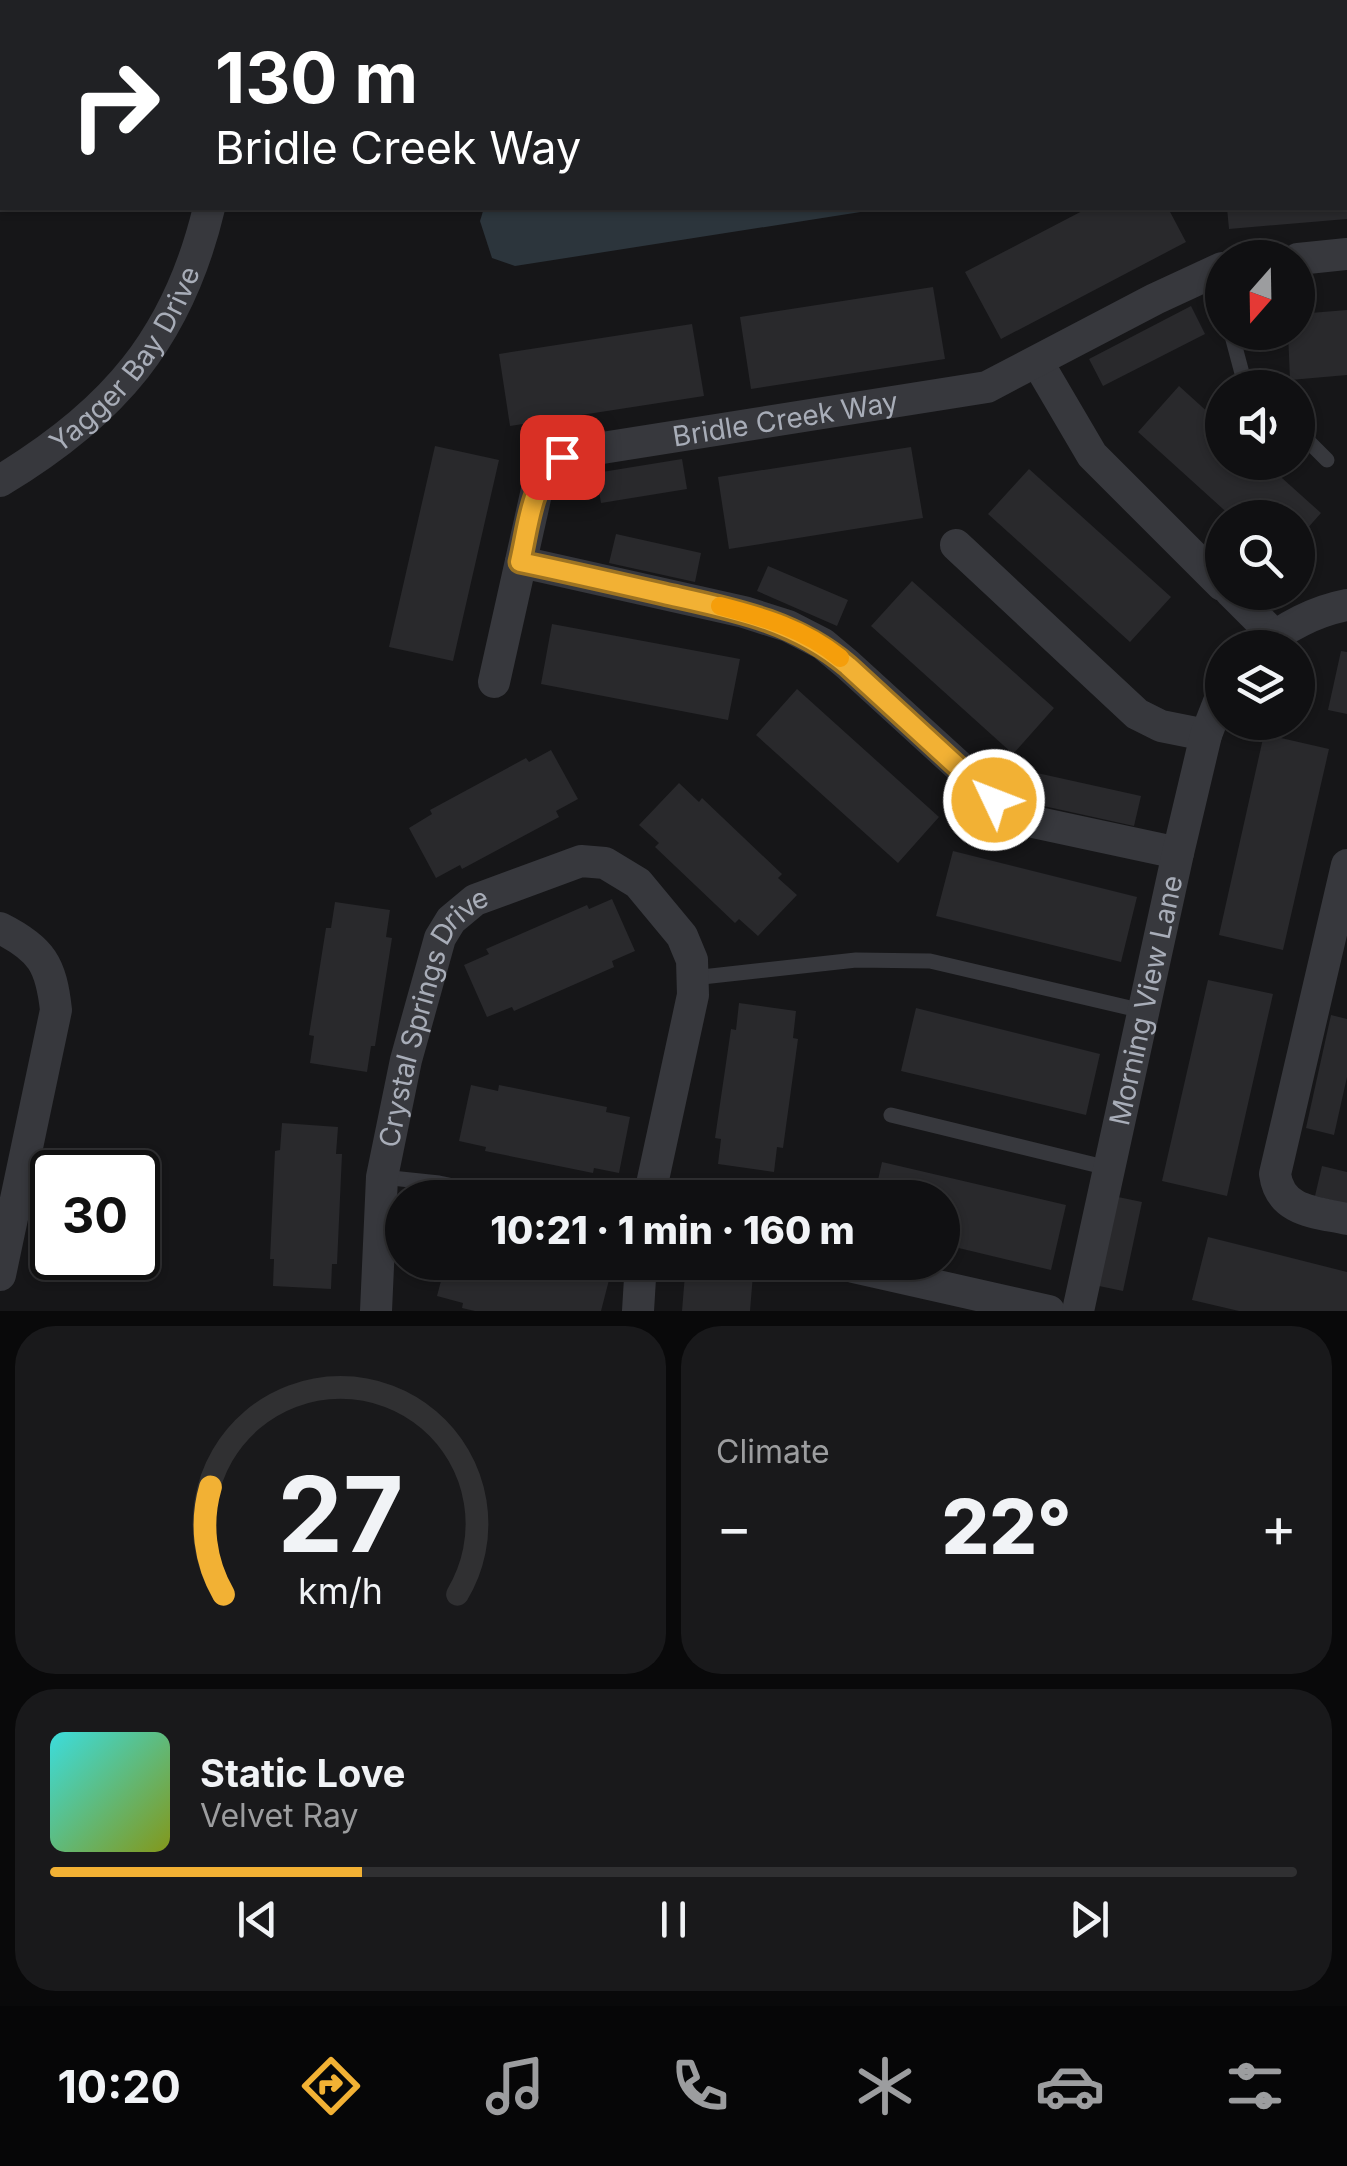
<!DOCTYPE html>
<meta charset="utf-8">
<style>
:root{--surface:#101012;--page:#19191b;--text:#f1f3f6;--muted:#9c9d9f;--line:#303032;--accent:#f2b134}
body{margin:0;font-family:Inter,sans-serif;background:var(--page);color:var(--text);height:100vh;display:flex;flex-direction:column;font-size:38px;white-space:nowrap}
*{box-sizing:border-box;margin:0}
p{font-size:32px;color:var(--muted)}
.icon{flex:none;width:55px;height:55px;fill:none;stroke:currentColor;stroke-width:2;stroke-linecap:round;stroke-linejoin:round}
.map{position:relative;height:1311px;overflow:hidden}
.side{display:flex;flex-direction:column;gap:15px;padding:15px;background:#09090a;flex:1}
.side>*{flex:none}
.guide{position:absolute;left:0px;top:0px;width:1348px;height:210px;box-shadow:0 2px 8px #0004,0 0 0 2px var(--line);background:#202124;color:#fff;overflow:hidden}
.needle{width:65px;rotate:200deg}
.tools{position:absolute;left:1205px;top:240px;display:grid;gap:20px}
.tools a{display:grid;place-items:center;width:110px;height:110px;border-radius:50%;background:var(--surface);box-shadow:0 2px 8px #0004,0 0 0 2px var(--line);font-size:50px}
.speed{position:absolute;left:30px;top:1150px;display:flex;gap:20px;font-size:50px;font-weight:700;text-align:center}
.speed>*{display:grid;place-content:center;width:130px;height:130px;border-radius:50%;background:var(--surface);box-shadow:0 2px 8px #0004,0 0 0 2px var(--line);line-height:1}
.speed .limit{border:5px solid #111;border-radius:15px;background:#fff;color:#111}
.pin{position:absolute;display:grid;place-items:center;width:85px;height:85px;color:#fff;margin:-42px;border-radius:20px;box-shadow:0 5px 15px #0006}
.me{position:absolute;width:110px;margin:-55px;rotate:313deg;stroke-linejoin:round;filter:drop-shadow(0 0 8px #0008)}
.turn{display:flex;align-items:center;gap:35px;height:210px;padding:0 50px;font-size:45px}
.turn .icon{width:130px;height:130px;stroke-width:2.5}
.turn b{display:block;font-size:70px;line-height:85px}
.big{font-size:75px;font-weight:800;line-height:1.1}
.side .card{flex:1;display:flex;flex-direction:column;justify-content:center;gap:15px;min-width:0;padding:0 35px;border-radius:40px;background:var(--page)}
.side .dial{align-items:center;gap:0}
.dial svg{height:260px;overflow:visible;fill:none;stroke:var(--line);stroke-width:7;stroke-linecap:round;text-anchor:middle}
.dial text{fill:var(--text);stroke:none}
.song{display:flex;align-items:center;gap:30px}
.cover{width:120px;height:120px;border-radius:15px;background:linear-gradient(135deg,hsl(180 70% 55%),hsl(70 70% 35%))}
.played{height:10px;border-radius:5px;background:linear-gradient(90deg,var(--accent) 25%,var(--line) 25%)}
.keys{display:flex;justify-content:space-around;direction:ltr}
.heat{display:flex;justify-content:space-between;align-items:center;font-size:55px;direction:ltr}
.side .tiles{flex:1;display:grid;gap:15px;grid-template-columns:1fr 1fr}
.card:last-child{grid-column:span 2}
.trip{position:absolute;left:385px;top:1180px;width:575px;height:100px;border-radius:50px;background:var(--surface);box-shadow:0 2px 8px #0004,0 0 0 2px var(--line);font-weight:800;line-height:100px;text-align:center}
.dock{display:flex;height:160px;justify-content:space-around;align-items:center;background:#060607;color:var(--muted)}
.dock .icon{width:70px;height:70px}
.dock .on{color:var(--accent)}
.dock b{font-size:45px;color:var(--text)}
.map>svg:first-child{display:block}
.water{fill:#2c353c}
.building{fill:#29292c}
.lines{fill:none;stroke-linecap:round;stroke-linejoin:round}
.service{stroke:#37383d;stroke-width:15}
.minor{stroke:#37383d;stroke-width:32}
.route-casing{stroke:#9d7322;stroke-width:25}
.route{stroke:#f2b134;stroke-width:18}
.slow{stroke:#f59e0b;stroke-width:18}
.labels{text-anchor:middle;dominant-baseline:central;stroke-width:10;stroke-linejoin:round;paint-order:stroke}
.street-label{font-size:28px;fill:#a8adb8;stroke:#111113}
</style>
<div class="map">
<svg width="1347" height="1311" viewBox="0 0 1347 1311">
<rect width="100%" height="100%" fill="#161618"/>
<path class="water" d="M484,208H886L515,266L492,258L480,221Z"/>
<path class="building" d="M1088,208H1168L1186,242L1001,339L965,272Z
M1227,208H1347V219L1229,229Z
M933,287L945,359L751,389L740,317Z
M1191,306L1205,334L1103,386L1089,359Z
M1347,310V375L1290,380L1288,332H1298V314Z
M692,324L704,396L510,426L499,354Z
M1179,386L1222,425V462H1264L1321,513L1298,539V518H1233L1138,432Z
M435,446L499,460L453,661L389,647Z
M911,447L923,518L729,549L718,477Z
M682,459L687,489L601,503L596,473Z
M1029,469L1171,597L1130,642L988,514Z
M616,534L701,553L695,582L609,563Z
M768,566L848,600L837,626L757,591Z
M912,581L1054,708L1013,754L871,626Z
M552,624L740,659L728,720L541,684Z
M1341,651L1347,652V714L1328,710Z
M797,689L939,817L898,863L756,735Z
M1264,734L1329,749L1283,950L1219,935Z
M551,750L578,799L556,811L559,817L462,869L460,865L436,878L409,828L432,814L430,810L526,758L529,762Z
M1028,771L1141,796L1134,826L1021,801Z
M679,783L699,802L702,798L782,874L778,878L797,895L758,936L739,919L735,923L655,847L659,843L639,825Z
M953,851L1137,897L1121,962L936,916Z
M612,899L635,951L612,961L614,967L514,1011L512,1007L487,1017L464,965L489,954L486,949L587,905L589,909Z
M335,902L390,910L386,937L392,938L375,1046H371L367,1072L310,1063L314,1036L309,1035L326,928H331Z
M1208,980L1273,994L1227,1196L1162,1181Z
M739,1003L796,1011L793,1038L798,1039L783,1148L777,1147L774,1172L718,1164L721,1139L715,1138L731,1029L736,1030Z
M916,1008L1100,1054L1086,1115L901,1071Z
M1331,1015L1347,1019V1077L1334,1135L1306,1128Z
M471,1085L498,1091L499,1085L607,1107L606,1112L630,1117L619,1173L594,1168L593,1173L485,1151L486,1147L459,1141Z
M282,1123L338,1127L336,1154H342L337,1264H332L331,1289L273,1286L274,1259H270L275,1151L280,1150Z
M882,1162L1066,1205L1051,1270L942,1244V1198H874Z
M1322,1166L1347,1172V1204L1315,1196Z
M1118,1197L1142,1202L1123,1291L1099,1286Z
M1208,1237L1347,1272V1311H1239L1192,1300Z
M446,1262H558L586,1269L584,1274L609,1280L601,1311H475L462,1308L463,1303L437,1296Z
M686,1262H754L750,1311H682Z"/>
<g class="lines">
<path class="service" d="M1215,271L1222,299
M1231,332L1243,377L1254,388
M1298,431L1327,460
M693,978L856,960L930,961L1143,1011
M891,1115L1108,1168
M382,1177L439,1183L510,1198"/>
<g class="minor">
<path d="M257,2L258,0"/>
<path d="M1298,259L1347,254"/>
<path d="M1038,363L1092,455L1222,585"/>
<path id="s1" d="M0,481C113,413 178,338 209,208"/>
<path d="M956,545L1137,714L1161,726L1206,735"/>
<path d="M521,562L744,612L788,626L823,644L848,665L1009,812L1029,821L1178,853"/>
<path d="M1231,592L1274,635"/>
<path d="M1260,648C1284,627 1316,611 1347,605"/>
<path id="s2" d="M494,682L538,485C548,468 558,459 577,452L987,387L1155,299L1222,268"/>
<path d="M1347,865L1275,1174C1280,1212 1316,1212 1347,1219"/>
<path d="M0,928C42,949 51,965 56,1010L0,1275"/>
<path d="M853,1267L1049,1311"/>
<path id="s3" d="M376,1311L382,1177L406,1060L440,938L451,920L475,900L581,861L605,863L638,883L682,936L692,960L693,995L649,1198"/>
<path d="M638,1311L641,1262"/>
<path id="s4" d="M1078,1311L1178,853L1206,735L1222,694"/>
</g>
</g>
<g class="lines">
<defs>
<path id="route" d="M562,457C530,483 529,524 520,562C568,572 616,583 664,594C731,609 794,620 848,666L994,800"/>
</defs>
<use href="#route" class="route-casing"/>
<use href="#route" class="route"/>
<path class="slow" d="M720,606C763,617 805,629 840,658"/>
</g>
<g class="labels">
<g class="street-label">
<text stroke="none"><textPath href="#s1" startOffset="178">Yagger Bay Drive</textPath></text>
<text stroke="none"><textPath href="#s2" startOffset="465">Bridle Creek Way</textPath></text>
<text stroke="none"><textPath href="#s4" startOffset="318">Morning View Lane</textPath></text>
<text stroke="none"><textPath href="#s3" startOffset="305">Crystal Springs Drive</textPath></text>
</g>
</g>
</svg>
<div class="tools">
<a><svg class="needle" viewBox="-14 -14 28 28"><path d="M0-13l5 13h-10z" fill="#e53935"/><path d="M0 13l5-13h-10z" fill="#9c9d9f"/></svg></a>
<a><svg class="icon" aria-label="sound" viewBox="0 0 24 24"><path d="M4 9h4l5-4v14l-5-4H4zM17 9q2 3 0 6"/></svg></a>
<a><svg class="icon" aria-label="search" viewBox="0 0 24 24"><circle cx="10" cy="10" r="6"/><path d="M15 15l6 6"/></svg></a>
<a><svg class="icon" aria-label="layers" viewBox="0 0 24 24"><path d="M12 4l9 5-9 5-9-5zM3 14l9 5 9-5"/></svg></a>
</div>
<div class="speed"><div class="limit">30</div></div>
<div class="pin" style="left:562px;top:457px;background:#d93025"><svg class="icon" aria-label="arrive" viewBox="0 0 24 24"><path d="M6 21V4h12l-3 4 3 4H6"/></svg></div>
<svg class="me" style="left:994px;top:800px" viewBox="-20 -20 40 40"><circle r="17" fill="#f2b134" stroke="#fff" stroke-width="3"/><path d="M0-11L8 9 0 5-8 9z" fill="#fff"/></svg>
<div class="trip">10:21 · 1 min · 160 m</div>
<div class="guide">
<div class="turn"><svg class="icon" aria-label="right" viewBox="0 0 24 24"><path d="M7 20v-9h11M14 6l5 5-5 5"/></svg><div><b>130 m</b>Bridle Creek Way</div></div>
</div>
</div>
<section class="side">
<div class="tiles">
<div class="card dial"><svg viewBox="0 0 100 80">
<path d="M14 69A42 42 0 1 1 86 69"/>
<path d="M14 69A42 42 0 0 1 10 36" stroke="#f2b134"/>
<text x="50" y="56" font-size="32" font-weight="700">27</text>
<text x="50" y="72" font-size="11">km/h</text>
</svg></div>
<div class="card"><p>Climate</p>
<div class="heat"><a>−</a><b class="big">22°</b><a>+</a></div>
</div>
<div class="card">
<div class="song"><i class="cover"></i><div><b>Static Love</b><p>Velvet Ray</p></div></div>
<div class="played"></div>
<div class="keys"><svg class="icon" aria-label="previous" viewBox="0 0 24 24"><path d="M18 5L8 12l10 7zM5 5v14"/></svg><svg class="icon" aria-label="pause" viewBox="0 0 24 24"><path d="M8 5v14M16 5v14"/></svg><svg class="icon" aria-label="next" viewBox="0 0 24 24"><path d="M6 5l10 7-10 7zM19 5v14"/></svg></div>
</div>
</div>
</section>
<nav class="dock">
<b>10:20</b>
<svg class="icon on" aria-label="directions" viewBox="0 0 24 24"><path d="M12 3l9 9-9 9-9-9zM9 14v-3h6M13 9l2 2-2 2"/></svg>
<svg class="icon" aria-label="music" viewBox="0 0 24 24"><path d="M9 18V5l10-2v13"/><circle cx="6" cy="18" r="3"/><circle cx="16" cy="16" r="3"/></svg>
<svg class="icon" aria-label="phone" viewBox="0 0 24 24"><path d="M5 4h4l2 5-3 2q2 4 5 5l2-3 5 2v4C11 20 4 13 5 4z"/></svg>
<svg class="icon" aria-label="climate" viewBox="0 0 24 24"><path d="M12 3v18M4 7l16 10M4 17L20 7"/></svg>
<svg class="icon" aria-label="car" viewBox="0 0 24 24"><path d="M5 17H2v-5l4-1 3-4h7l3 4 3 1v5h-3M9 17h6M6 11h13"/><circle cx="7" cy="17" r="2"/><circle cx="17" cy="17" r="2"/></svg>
<svg class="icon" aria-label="filters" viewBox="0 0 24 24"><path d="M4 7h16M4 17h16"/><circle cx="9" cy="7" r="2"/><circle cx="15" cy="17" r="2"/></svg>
</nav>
